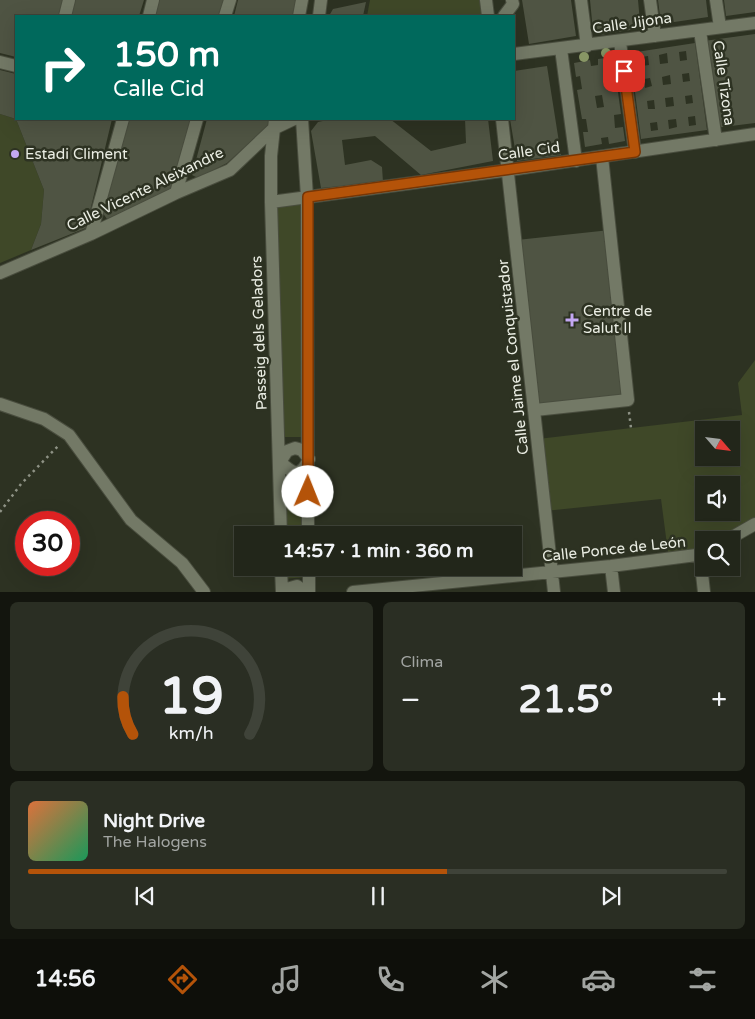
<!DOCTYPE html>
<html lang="es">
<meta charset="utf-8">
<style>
:root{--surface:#22261a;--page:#2a2e23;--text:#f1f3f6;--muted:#a2a5a2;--line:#3f4339;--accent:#b45309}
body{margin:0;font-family:"Varela Round",sans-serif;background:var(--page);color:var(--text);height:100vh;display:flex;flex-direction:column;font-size:19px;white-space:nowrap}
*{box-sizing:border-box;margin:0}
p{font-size:16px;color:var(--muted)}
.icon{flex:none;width:28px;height:28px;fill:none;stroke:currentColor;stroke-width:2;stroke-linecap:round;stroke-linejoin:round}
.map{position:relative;height:592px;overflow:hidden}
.panel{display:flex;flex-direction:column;gap:10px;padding:10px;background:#13150e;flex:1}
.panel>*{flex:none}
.banner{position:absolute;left:15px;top:15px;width:500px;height:105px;border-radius:0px;box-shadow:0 5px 20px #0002,0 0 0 1px var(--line);background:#00695c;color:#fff;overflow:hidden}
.needle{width:32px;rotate:118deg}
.buttons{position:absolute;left:695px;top:421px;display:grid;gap:10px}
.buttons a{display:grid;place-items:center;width:45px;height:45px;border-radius:0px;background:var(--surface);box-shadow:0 5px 20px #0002,0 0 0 1px var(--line);font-size:25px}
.speed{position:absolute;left:15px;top:511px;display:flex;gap:10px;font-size:25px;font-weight:700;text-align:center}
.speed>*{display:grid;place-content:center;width:65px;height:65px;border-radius:50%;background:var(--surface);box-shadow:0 5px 20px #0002,0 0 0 1px var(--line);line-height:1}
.speed .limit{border:8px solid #d22;background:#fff;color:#111}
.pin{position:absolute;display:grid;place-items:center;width:42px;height:42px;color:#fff;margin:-21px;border-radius:10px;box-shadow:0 2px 8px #0006}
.me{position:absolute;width:55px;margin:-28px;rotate:1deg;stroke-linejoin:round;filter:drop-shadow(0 0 4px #0008)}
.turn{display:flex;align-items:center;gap:18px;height:105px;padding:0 15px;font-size:22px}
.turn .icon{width:65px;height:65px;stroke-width:2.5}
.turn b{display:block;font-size:35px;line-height:42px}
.big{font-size:38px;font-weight:700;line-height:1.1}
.panel .widget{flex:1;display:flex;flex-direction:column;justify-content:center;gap:8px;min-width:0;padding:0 18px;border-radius:8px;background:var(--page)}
.panel .dial{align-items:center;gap:0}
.dial svg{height:130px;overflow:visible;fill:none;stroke:var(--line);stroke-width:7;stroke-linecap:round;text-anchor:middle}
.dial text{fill:var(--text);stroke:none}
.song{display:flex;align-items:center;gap:15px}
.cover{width:60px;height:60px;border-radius:8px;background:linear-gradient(135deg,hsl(20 70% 55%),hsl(150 70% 35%))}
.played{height:5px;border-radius:2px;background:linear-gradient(90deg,var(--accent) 60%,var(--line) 60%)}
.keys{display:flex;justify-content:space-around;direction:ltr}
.heat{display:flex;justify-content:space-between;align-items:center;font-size:28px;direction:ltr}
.panel .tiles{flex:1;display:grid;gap:10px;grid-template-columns:1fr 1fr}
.widget:last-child{grid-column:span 2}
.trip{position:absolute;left:234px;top:526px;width:288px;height:50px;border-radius:0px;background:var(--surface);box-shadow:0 5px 20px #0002,0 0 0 1px var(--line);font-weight:700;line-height:50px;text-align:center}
.dock{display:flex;height:80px;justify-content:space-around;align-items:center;background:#0e0f0a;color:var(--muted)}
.dock .icon{width:35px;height:35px}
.dock .on{color:var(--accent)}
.dock b{font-size:22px;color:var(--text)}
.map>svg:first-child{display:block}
.green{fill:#3f4828;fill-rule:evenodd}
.building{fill:#4f5443;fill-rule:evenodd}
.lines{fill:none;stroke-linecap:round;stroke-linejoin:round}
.minor-casing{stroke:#494d3e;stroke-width:14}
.path{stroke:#8e9285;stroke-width:2.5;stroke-dasharray:2.5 4;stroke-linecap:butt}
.minor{stroke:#737966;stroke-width:12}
.tree{fill:#889665}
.route-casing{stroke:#753606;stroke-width:12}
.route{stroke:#b45309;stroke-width:9}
.poi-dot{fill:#c3a7f2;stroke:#2d3222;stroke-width:2}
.labels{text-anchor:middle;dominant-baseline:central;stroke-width:5;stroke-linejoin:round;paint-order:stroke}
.street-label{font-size:15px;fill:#eaede3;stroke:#2d3222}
.poi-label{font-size:15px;fill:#eaede3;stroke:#2d3222;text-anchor:start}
</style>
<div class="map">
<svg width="755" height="592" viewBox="0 0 755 592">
<rect width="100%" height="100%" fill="#2d3222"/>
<path class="green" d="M370,0H486L488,16H367Z
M0,114L16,119L44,190L41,224L31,250L0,263Z
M307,197L308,437H279L271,202Z
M755,360V524L727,540H704V554L669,560L661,499L545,511L538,439L742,415L738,383ZM704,430H731V458H704ZM704,485H731V512H704Z
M281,491L308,492V535H281Z
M281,568H309V577L281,579Z"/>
<path class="building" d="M0,0H63L59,16H16V57L0,53Z
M74,0H144L139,16H70Z
M156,0H225L220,16H152Z
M238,0H298L294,16H234Z
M522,0H571L576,36L529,44Z
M590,0H638L640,22L636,29L600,35L593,31Z
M658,0H706L708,17L661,24Z
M724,0H755V12L726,16Z
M366,2L363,16H329L333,9Z
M755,34V123L715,128L704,41Z
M695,43L707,130L641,139L630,53ZM686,51L687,60L680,61L679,52ZM667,53L668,63L660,64L659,55ZM648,56L649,65L642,66L641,57ZM689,73L690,81L683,82L682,74ZM670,75L671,84L663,85L662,77ZM650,78L652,86L645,88L644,79ZM692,95L693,103L686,104L685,96ZM673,97L674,106L666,107L665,98ZM654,100L655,109H648L647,101ZM695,116L696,125L689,126L688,117ZM676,119L677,127L669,129L668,120ZM657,122L658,130L651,131L650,123Z
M614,57L616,71L608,72L610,85H617L621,114L614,115L615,128L623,127L625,141L609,144L608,137L601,138L602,144L585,147L583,132H588L586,119H582L577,90L582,89L580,76L576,77L574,63L590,60L591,66L598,65V59ZM602,95L604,107L597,108L595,96Z
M547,66L561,155L517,161L510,119H514V71Z
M0,70L16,74V119H112L86,228L31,250L41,224L44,190L16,119L0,114Z
M124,119H194L174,188L107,219L100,209Z
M207,119H270L269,125L227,163L198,178L192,175Z
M332,119H390L431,151L466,143L465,119H488L493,161L421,175L375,136L342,140L345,165L371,160L382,167L383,182L321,188L311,131L318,122Z
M610,230L628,400L535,410L517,240Z"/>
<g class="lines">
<defs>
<path id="minor" d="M486,0L488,16
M581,0L587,46
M650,0L655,36
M716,0L720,27
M65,16L69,0
M149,16L153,0
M225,16L230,0
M299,16L302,0
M319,16L321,0
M504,16L513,4L512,0
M700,31L716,140
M620,42L635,152
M561,49L576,161
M514,54L755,23
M0,62L16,66
M275,119L271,156V202L281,535
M302,119L307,197L308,535
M502,119L554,592
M176,193L197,119
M271,202L509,170L755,134
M91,234L123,119
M0,273L91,234L176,193L230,170L273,129L294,119
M0,404L44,419L69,435L131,520L182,563L204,592
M535,410L628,400L602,157
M295,448L302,450L309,459C300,479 292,473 280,462L287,451Z
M727,540L755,524
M700,556L704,592
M611,566L614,592
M281,568L282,592
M309,568V592
M286,592L290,588L297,586L306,592
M353,592L611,566L704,554"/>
</defs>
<use href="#minor" class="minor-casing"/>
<path class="path" d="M629,412L631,428
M0,512L21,484L60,444"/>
<use href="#minor" class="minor"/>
</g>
<g class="tree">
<circle cx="606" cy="53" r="5"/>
<circle cx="584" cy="57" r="5"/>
</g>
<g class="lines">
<defs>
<path id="route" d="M308,492V197L635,152L624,71"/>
</defs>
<use href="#route" class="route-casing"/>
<use href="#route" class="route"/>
</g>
<g class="poi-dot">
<circle cx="15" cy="154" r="5"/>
<path d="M569.5 312.5h5v5h5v5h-5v5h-5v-5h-5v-5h5z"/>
</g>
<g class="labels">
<g class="street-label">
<text transform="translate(632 23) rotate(-8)">Calle Jijona</text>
<text transform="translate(724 83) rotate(82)">Calle Tizona</text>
<text transform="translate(529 151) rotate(-8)">Calle Cid</text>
<text transform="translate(145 189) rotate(-26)">Calle Vicente Aleixandre</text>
<text transform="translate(259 333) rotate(-92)">Passeig dels Geladors</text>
<text transform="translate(513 357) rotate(-96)">Calle Jaime el Conquistador</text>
<text transform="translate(614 549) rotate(-6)">Calle Ponce de León</text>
</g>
<g class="poi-label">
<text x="25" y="154">Estadi Climent</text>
<text x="583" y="311">Centre de<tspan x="583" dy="17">Salut II</tspan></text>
</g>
</g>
</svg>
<div class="buttons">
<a><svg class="needle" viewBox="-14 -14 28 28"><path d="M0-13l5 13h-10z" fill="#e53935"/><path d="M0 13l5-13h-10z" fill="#a2a5a2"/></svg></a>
<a><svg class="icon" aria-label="sound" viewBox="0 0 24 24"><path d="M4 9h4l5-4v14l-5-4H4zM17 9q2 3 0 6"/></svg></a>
<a><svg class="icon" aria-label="search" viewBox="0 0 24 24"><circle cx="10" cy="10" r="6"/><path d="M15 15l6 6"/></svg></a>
</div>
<div class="speed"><div class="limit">30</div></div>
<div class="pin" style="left:624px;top:71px;background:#d93025"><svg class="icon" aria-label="arrive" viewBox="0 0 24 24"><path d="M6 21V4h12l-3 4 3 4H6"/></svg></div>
<svg class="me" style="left:308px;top:492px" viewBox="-20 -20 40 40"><circle r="19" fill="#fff"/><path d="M0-13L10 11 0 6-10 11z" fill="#b45309"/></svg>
<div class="trip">14:57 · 1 min · 360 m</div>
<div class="banner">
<div class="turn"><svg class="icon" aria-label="right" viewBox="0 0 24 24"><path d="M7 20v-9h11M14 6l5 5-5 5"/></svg><div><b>150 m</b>Calle Cid</div></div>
</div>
</div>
<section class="panel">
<div class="tiles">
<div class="widget dial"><svg viewBox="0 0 100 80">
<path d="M14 69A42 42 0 1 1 86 69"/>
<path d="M14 69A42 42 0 0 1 8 46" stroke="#b45309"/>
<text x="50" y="56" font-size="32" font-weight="700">19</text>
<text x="50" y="72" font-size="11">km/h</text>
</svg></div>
<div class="widget"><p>Clima</p>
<div class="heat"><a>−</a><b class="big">21.5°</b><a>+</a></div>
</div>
<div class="widget">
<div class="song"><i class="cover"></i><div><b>Night Drive</b><p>The Halogens</p></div></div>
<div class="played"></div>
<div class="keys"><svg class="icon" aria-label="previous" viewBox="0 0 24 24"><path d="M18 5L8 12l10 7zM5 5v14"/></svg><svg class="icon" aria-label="pause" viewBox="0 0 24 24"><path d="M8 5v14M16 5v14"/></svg><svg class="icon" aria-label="next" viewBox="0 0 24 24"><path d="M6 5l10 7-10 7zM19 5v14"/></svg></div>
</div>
</div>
</section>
<nav class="dock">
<b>14:56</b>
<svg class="icon on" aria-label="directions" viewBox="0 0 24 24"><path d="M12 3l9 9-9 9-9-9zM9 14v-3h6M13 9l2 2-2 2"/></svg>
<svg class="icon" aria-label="music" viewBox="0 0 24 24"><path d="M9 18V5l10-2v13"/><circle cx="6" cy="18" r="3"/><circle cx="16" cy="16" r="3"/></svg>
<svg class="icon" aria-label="phone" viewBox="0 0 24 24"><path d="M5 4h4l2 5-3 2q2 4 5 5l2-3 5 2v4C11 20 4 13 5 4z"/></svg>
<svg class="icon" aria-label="climate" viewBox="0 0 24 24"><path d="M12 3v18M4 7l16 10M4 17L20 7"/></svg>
<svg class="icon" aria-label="car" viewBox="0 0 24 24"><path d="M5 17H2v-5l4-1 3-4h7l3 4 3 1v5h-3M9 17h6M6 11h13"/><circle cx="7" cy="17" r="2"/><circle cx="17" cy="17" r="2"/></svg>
<svg class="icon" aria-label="filters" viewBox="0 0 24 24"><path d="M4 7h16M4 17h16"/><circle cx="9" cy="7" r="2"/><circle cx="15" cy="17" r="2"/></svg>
</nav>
